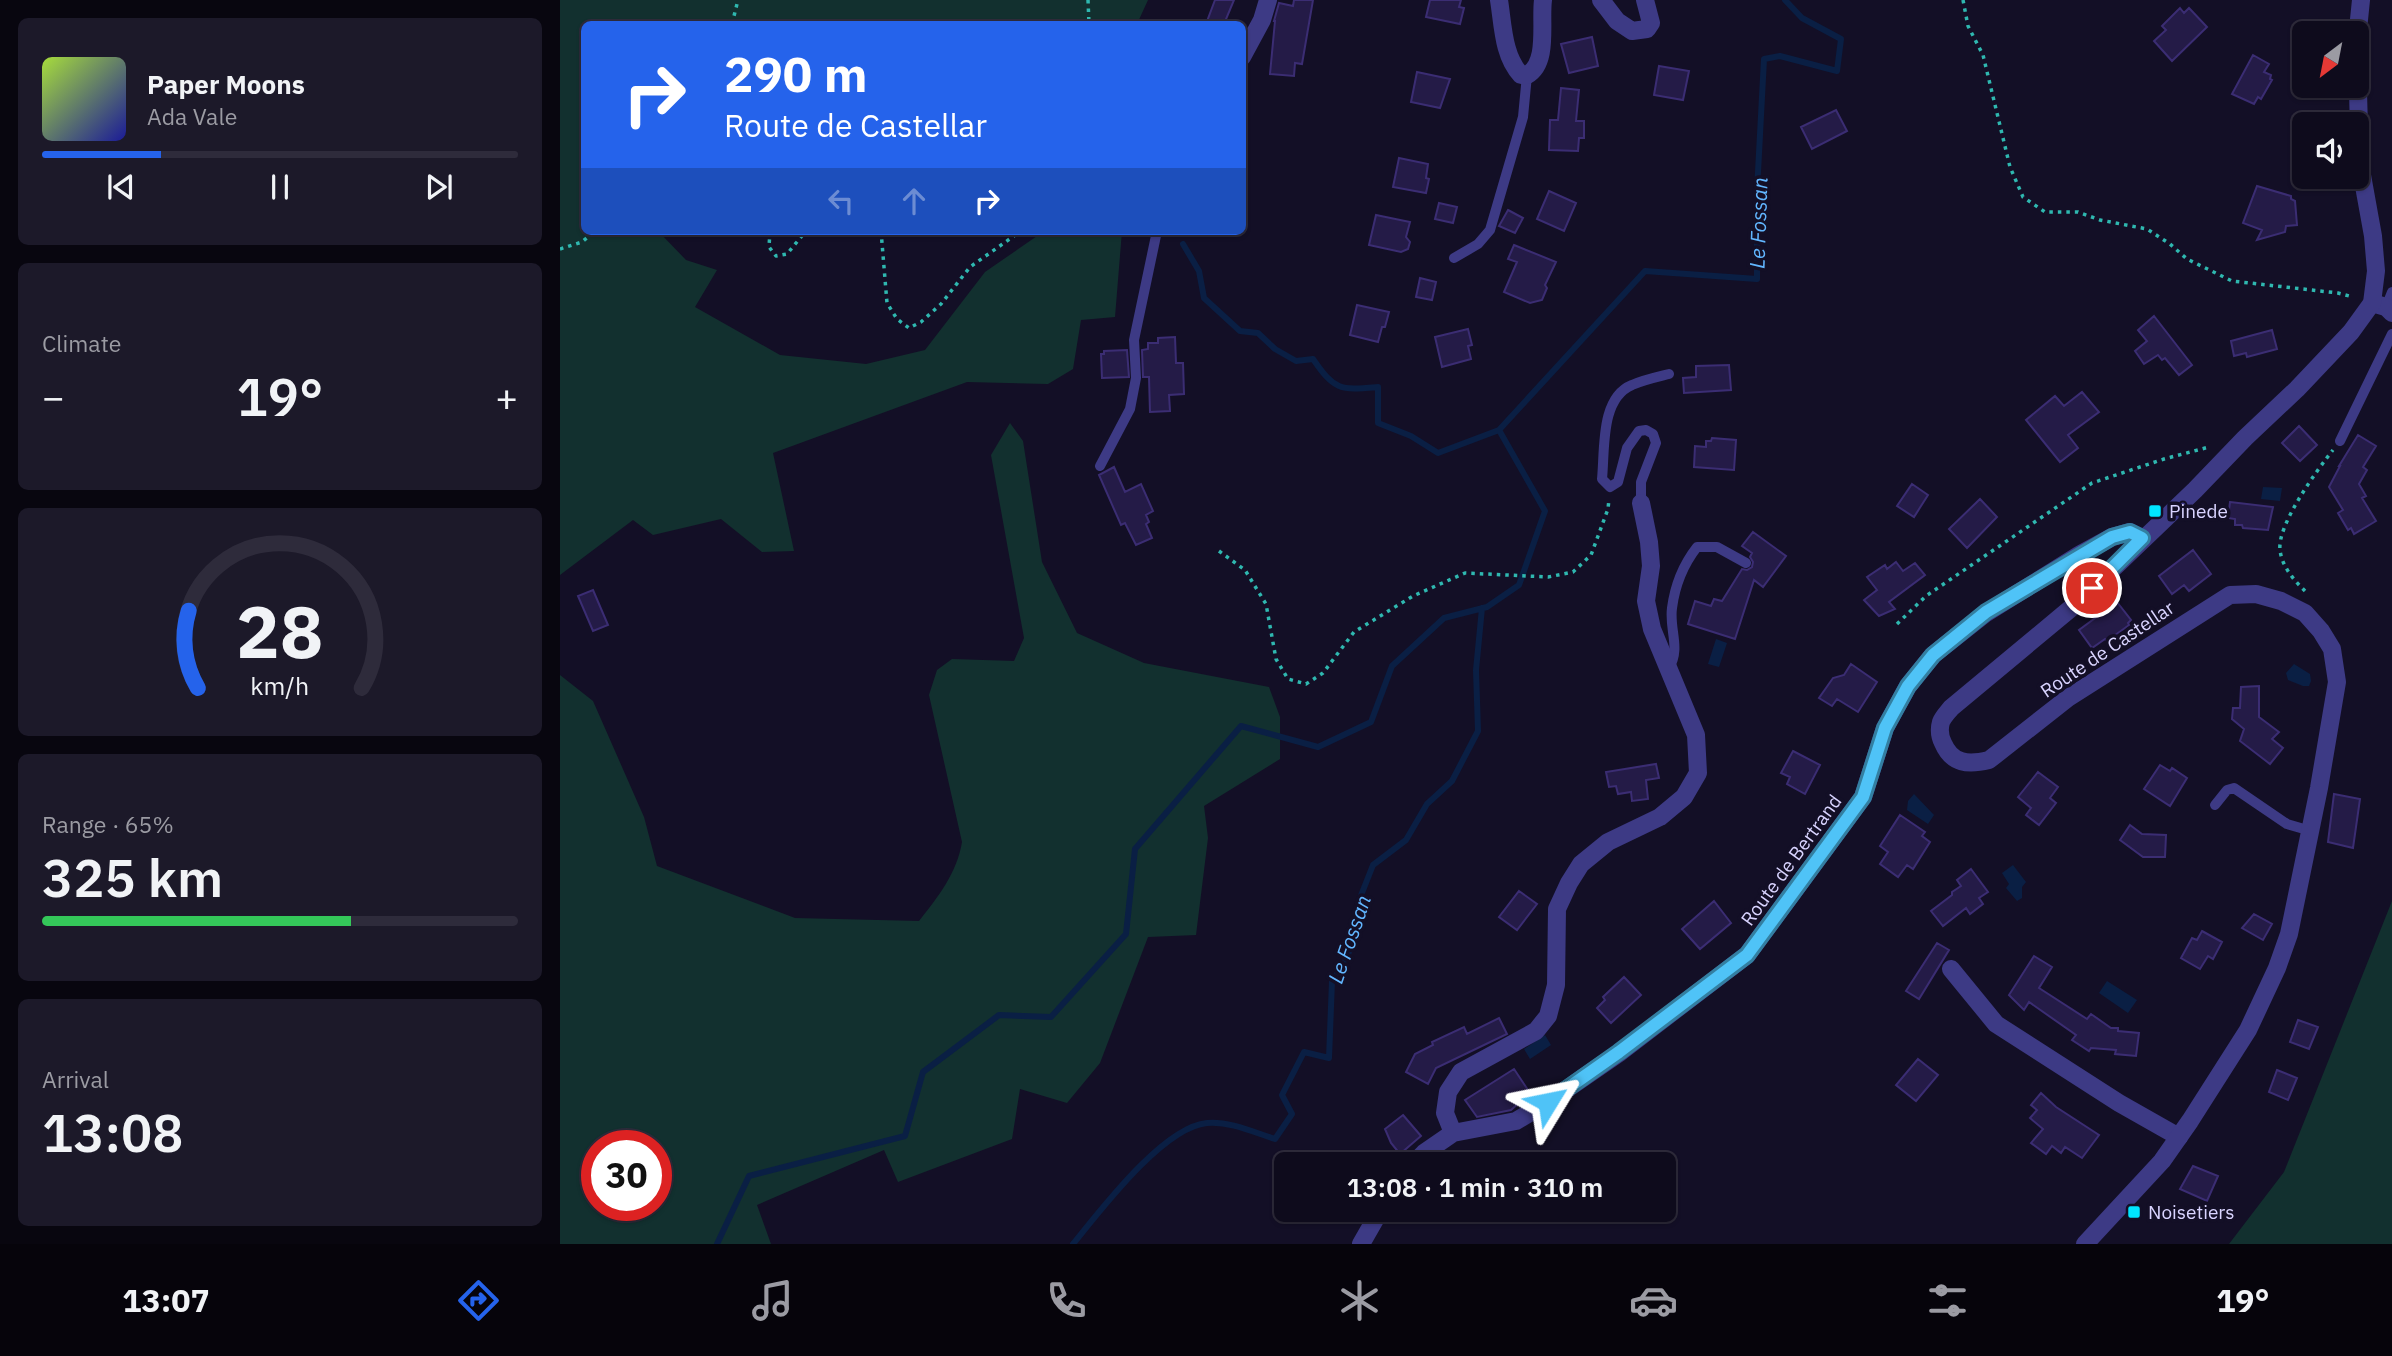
<!DOCTYPE html>
<meta charset="utf-8">
<style>
:root{--surface:#0e0b1c;--page:#1c1929;--text:#f1f3f6;--muted:#9b9ba3;--line:#2e2b3b;--accent:#2563eb}
body{margin:0;font-family:"IBM Plex Sans",sans-serif;background:var(--page);color:var(--text);height:100vh;display:flex;flex-direction:column;font-size:26px;white-space:nowrap}
*{box-sizing:border-box;margin:0}
p{font-size:23px;color:var(--muted)}
.icon{flex:none;width:38px;height:38px;fill:none;stroke:currentColor;stroke-width:2;stroke-linecap:round;stroke-linejoin:round}
.map{position:relative;flex:1;overflow:hidden}
.drawer{display:flex;flex-direction:column;gap:18px;padding:18px;background:#08060f;width:560px}
.drawer>*{flex:none}
.top-card{position:absolute;left:21px;top:21px;width:665px;height:214px;border-radius:10px;box-shadow:0 2px 5px #0004,0 0 0 2px var(--line);background:#2563eb;color:#fff;overflow:hidden}
.needle{width:46px;rotate:212deg}
.fabs{position:absolute;left:1732px;top:21px;display:grid;gap:14px}
.fabs a{display:grid;place-items:center;width:77px;height:77px;border-radius:10px;background:var(--surface);box-shadow:0 2px 5px #0004,0 0 0 2px var(--line);font-size:35px}
.speed{position:absolute;left:21px;top:1130px;display:flex;gap:14px;font-size:35px;font-weight:700;text-align:center}
.speed>*{display:grid;place-content:center;width:91px;height:91px;border-radius:50%;background:var(--surface);box-shadow:0 2px 5px #0004,0 0 0 2px var(--line);line-height:1}
.speed .limit{border:10px solid #d22;background:#fff;color:#111}
.pin{position:absolute;display:grid;place-items:center;width:60px;height:60px;color:#fff;margin:-30px;border:4px solid #fff;border-radius:50%;box-shadow:0 2px 7px #0007}
.me{position:absolute;width:77px;margin:-38px;rotate:55deg;stroke-linejoin:round;filter:drop-shadow(0 0 5px #0008)}
.turn{display:flex;align-items:center;gap:24px;height:147px;padding:0 28px;font-size:32px}
.turn .icon{width:91px;height:91px;stroke-width:2.5}
.turn b{display:block;font-size:49px;line-height:60px}
.lanes{display:flex;align-items:center;height:66px;padding:0 28px;background:#0003;justify-content:center;gap:35px;direction:ltr}
.lanes .off{opacity:.35}
.big{font-size:52px;font-weight:600;line-height:1.1}
.drawer .card{flex:1;display:flex;flex-direction:column;justify-content:center;gap:10px;min-width:0;padding:0 24px;border-radius:10px;background:var(--page)}
.drawer .dial{align-items:center;gap:0}
.dial svg{height:182px;overflow:visible;fill:none;stroke:var(--line);stroke-width:7;stroke-linecap:round;text-anchor:middle}
.dial text{fill:var(--text);stroke:none}
.song{display:flex;align-items:center;gap:21px}
.cover{width:84px;height:84px;border-radius:10px;background:linear-gradient(135deg,hsl(80 70% 55%),hsl(240 70% 35%))}
.played{height:7px;border-radius:4px;background:linear-gradient(90deg,var(--accent) 25%,var(--line) 25%)}
.keys{display:flex;justify-content:space-around;direction:ltr}
.heat{display:flex;justify-content:space-between;align-items:center;font-size:38px;direction:ltr}
.charge{height:10px;border-radius:5px;background:linear-gradient(90deg,#34c759 65%,var(--line) 0)}
.trip{position:absolute;left:714px;top:1152px;width:402px;height:70px;border-radius:10px;background:var(--surface);box-shadow:0 2px 5px #0004,0 0 0 2px var(--line);font-weight:600;line-height:70px;text-align:center}
.dock{display:flex;height:112px;justify-content:space-around;align-items:center;background:#06040b;color:var(--muted)}
.dock .icon{width:49px;height:49px}
.dock .active{color:var(--accent)}
.dock b{font-size:32px;color:var(--text)}
main{display:flex;flex:1;min-height:0}
.map>svg:first-child{display:block}
.green{fill:#12302f;fill-rule:evenodd}
.water{fill:#0a1f44}
.lines{fill:none;stroke-linecap:round;stroke-linejoin:round}
.stream{stroke:#0a1f44;stroke-width:6}
.building{fill:#241b47;stroke:#3b2d73;stroke-width:2}
.path{stroke:#2fb8b0;stroke-width:3.5;stroke-dasharray:3.5 5;stroke-linecap:butt}
.service{stroke:#3d3a85;stroke-width:10}
.minor{stroke:#3d3a85;stroke-width:18}
.tertiary{stroke:#3d3a85;stroke-width:18}
.route-casing{stroke:#337fa1;stroke-width:18}
.route{stroke:#4fc3f7;stroke-width:12}
.poi-dot{fill:#00e5ff;stroke:#130f26;stroke-width:2.5}
.labels{text-anchor:middle;dominant-baseline:central;stroke-width:7;stroke-linejoin:round;paint-order:stroke}
.poi-label{font-size:19px;fill:#d9d4ff;stroke:#130f26;text-anchor:start}
.street-label{font-size:19px;fill:#d9d4ff;stroke:#130f26}
.water-label{font-size:21px;font-style:italic;fill:#62b6ff;stroke:#130f26}
</style>
<main>
<section class="drawer">
<div class="card">
<div class="song"><i class="cover"></i><div><b>Paper Moons</b><p>Ada Vale</p></div></div>
<div class="played"></div>
<div class="keys"><svg class="icon" aria-label="previous" viewBox="0 0 24 24"><path d="M18 5L8 12l10 7zM5 5v14"/></svg><svg class="icon" aria-label="pause" viewBox="0 0 24 24"><path d="M8 5v14M16 5v14"/></svg><svg class="icon" aria-label="next" viewBox="0 0 24 24"><path d="M6 5l10 7-10 7zM19 5v14"/></svg></div>
</div>
<div class="card"><p>Climate</p>
<div class="heat"><a>−</a><b class="big">19°</b><a>+</a></div>
</div>
<div class="card dial"><svg viewBox="0 0 100 80">
<path d="M14 69A42 42 0 1 1 86 69"/>
<path d="M14 69A42 42 0 0 1 10 35" stroke="#2563eb"/>
<text x="50" y="56" font-size="32" font-weight="700">28</text>
<text x="50" y="72" font-size="11">km/h</text>
</svg></div>
<div class="card"><p>Range · 65%</p><b class="big">325 km</b><div class="charge"></div></div>
<div class="card"><p>Arrival</p><b class="big">13:08</b></div>
</section>
<div class="map">
<svg width="1832" height="1244" viewBox="0 0 1832 1244">
<rect width="100%" height="100%" fill="#130f26"/>
<path class="green" d="M0,0H588L577,24H253L241,19L234,24H24V231H98L126,260L157,270L135,307L220,355L306,364L365,350L425,272L480,234V231H562L555,317L521,320L513,369L488,384L407,382L213,453L234,551L202,552L161,519L93,535L73,520L0,575Z
M450,423L463,441L482,562L517,633L584,663L709,687L720,717V759L644,806L648,838L636,935L588,937L540,1063L507,1103L460,1089L452,1139L338,1182L324,1150L197,1205L211,1244H0V675L33,701L84,817L97,866L235,918L359,921C378,897 397,873 402,842L369,695L377,670L392,659L454,661L464,638L431,455ZM37,1146H96V1206H37Z
M1832,901V1244H1669L1724,1172Z"/>
<path class="water" d="M1703,487L1722,488L1720,501L1701,499Z
M1156,639L1167,643L1159,667L1148,664Z
M1734,664L1750,674L1751,681L1749,686H1743L1728,680L1726,673Z
M1354,794L1374,815L1368,824L1347,810L1348,801Z
M1453,865L1466,882L1462,887V898L1457,901L1446,888L1449,884L1442,873Z
M1547,981L1577,1000L1568,1013L1539,993Z
M985,1035L991,1045L970,1059L964,1049Z"/>
<g class="lines">
<path class="stream" d="M623,244L639,271L644,298L680,331L698,333L715,349L736,361L753,359C775,391 780,390 818,387V423L851,436L878,453L939,430L1085,271L1197,279V191L1204,59L1220,56L1277,71L1281,39L1242,18L1225,0
M157,1244L189,1176L345,1136L363,1072L439,1015L491,1017L566,934L575,849L681,726L758,747L811,722L832,666L884,618L927,607L959,585L985,511L939,430
M513,1244C540,1211 603,1127 647,1123C670,1121 693,1132 715,1139L732,1114L722,1095L744,1052L769,1058L772,981L788,956L800,898L813,865L846,840L867,804L892,781L918,731L916,670L922,608"/>
</g>
<path class="building" d="M655,0H674L664,24H646Z
M734,0H753L742,64L735,63L734,76L710,74L715,21H714L719,3L733,6Z
M870,0H901L899,7L904,8L900,24L866,17Z
M1620,8L1624,13L1629,8L1647,27L1612,61L1594,41L1606,30L1602,26Z
M1032,37L1038,66L1009,73L1001,44Z
M1693,55L1709,64L1704,72L1711,75L1710,79L1712,80L1701,99L1698,97L1694,104L1672,94Z
M1099,66L1129,71L1123,100L1094,95Z
M857,72L890,79L880,108L851,102Z
M1001,88L1019,90L1016,121H1024V138H1019L1018,151L989,150L990,120H998Z
M1276,110L1287,131L1252,149L1241,127Z
M839,158L868,164L866,178L869,179L866,193L833,187Z
M1697,186L1731,196V199L1735,201L1737,225L1726,226L1725,232L1697,240L1702,230L1683,223Z
M989,191L1016,203L1004,231L977,219Z
M879,203L897,207L893,223L875,219Z
M948,210L963,218L955,233L939,226Z
M816,215L850,222L846,237L850,242L848,249L841,252L809,245Z
M954,245L996,262L985,285L987,288L982,300L970,303L944,292L957,262L948,259Z
M860,278L876,282L872,300L856,297Z
M797,305L829,312L825,327H822L818,342L790,335Z
M1594,316L1632,365L1619,375L1605,358L1602,360L1598,355L1584,364L1575,351L1587,341L1578,330Z
M908,329L912,345L908,346L911,359L882,367L875,337Z
M1712,330L1717,349L1687,357L1686,353L1674,356L1671,341Z
M615,337L616,363H623L624,394L609,395L610,411L590,412L589,377H583L582,350L588,349V343H598V338Z
M567,350L569,377L542,378L541,354H544V351Z
M1169,365L1171,390L1124,393L1123,378L1136,377V366Z
M1522,392L1539,412L1508,435L1518,448L1500,462L1466,420L1495,396L1504,406Z
M1739,426L1757,445L1740,461L1722,443Z
M1798,435L1816,446L1803,467L1807,470L1799,484L1806,496L1802,498L1816,521L1794,534L1791,528L1788,530L1778,513L1783,510L1769,487L1780,466H1779Z
M1152,438L1176,440L1174,470L1134,467L1135,446L1146,447V441H1151Z
M554,467L565,492L581,484L593,511L586,515L589,522L586,524L592,538L576,545L565,523L561,525L539,475Z
M1352,484L1368,495L1354,517L1337,506Z
M1420,499L1437,517L1407,548L1389,529Z
M1670,502L1713,507L1708,530L1683,528L1682,525H1675V519L1668,518Z
M1193,532L1226,556L1203,587L1194,580L1175,639L1128,624L1135,601L1151,606L1154,599L1162,601L1182,569L1187,570L1192,567L1193,562L1190,557L1192,553L1182,546Z
M1633,550L1651,574L1629,591L1624,585L1612,594L1599,576Z
M1336,562L1343,571L1355,563L1365,575L1329,602L1335,609L1319,616L1304,600L1317,590L1307,577L1325,565L1327,569Z
M33,590L48,625L33,631L18,596Z
M1557,602L1571,620L1568,623L1569,625L1547,641L1545,639L1532,648L1519,630Z
M1291,664L1317,682L1298,712L1277,699L1272,706L1259,698L1273,678L1284,675Z
M1699,686V717L1719,732L1712,739L1723,748L1710,764L1680,741L1684,729L1672,719L1673,708H1680L1681,687Z
M1233,751L1260,765L1245,794L1227,784L1230,777L1221,773Z
M1096,764L1099,778L1086,780L1088,799L1072,801L1071,792L1058,794L1056,786L1049,787L1046,772Z
M1600,765L1610,771L1612,768L1627,778L1610,806L1584,789Z
M1478,772L1498,787L1490,798L1496,803L1479,825L1466,815L1471,808L1458,797Z
M1774,794L1800,799L1793,848L1768,842Z
M1340,815L1365,832L1362,836L1370,842L1353,869L1347,865L1338,877L1320,864L1328,852L1320,846Z
M1570,825L1582,834L1606,835L1605,857H1583L1560,840Z
M1411,869L1428,892L1419,898L1423,904L1410,914L1406,908L1383,926L1371,911L1392,895V892L1401,886L1397,880Z
M959,891L977,904L957,930L939,917Z
M1154,901L1171,923L1140,949L1122,929Z
M1694,914L1712,924L1703,940L1682,928Z
M1642,931L1662,942L1653,959L1648,956L1640,969L1621,958L1632,938L1637,940Z
M1377,943L1389,950L1359,999L1346,991Z
M1474,956L1492,967L1479,988L1527,1019L1531,1014L1551,1028H1558V1031L1579,1033L1576,1056L1555,1054L1556,1050L1531,1048L1529,1051L1512,1040L1516,1035L1469,1002L1464,1010L1449,995Z
M1064,977L1081,995L1051,1023L1037,1008L1045,1000L1043,997Z
M939,1018L947,1034L876,1068L868,1084L846,1072L855,1054L873,1045L872,1042L904,1027L907,1034Z
M1738,1020L1758,1027L1749,1049L1730,1042Z
M1358,1059L1378,1075L1356,1101L1336,1085Z
M954,1069L970,1093L951,1110L917,1117L905,1100Z
M1717,1070L1737,1078L1728,1100L1709,1092Z
M1481,1093L1496,1107L1539,1135L1522,1158L1505,1147L1501,1153L1492,1146L1486,1154L1471,1143L1483,1129L1470,1118L1477,1110L1471,1105Z
M843,1115L861,1136L840,1154L831,1143L825,1129Z
M1633,1166L1658,1176L1647,1201L1620,1189Z"/>
<g class="lines">
<path class="path" d="M528,0L529,24
M1403,0L1408,26L1423,55L1450,167L1463,197L1485,212H1518L1540,220L1587,229L1610,244L1627,259L1672,281L1778,293L1793,297
M172,24L178,0
M210,231L209,247L216,256L227,254L246,231
M321,231L327,303L337,319L349,328L361,322L381,304L410,267L461,231
M0,249L22,242L35,231
M659,551L685,570L706,604L716,659L728,679L746,684L763,673L794,632L853,596L905,573L988,577L1013,572L1031,555L1048,509L1049,499
M1745,591C1734,580 1722,567 1720,550C1717,525 1757,470 1773,450
M1337,624L1366,596L1532,483L1604,459L1649,447"/>
<path class="service" d="M894,258L918,244L930,230L963,117L967,75
M1826,307L1832,292
M1780,441L1832,334
M540,466L570,409L576,378L574,340L597,231
M1081,503V482L1096,443L1093,434L1086,430L1079,431L1067,448L1058,482L1050,487L1042,479C1045,450 1040,398 1072,385C1083,380 1097,377 1109,374
M1109,668C1121,648 1109,630 1112,608C1115,585 1123,565 1137,547H1157L1186,563
M1655,805L1667,790L1674,788L1727,824L1751,831"/>
<path class="minor" d="M939,0C943,25 943,56 961,75H967C989,63 980,22 983,0
M1041,0L1057,21L1072,31L1087,29L1091,23L1085,0
M682,57L702,20L708,0
M1812,303L1826,307L1832,313
M1391,969L1436,1024L1559,1103L1619,1137
M893,1133L885,1113L888,1092L901,1072L976,1031L988,1016L996,985L997,909L1009,883L1021,864L1048,842L1100,817L1124,797L1138,773L1136,735L1092,629L1086,601L1091,566L1089,542L1081,503
M853,1164L864,1153L893,1133L956,1121L988,1102L1059,1053L1187,955L1303,797L1325,728L1348,686L1373,655L1426,613L1519,555L1552,537L1570,532L1582,538
M801,1244L821,1209"/>
<path class="tertiary" d="M1797,39L1801,0
M1525,1244L1602,1161L1630,1121L1688,1030L1717,968L1729,934L1759,788L1777,682L1772,649L1761,631L1745,613L1721,601L1696,594L1670,595L1508,698L1429,760C1408,765 1392,764 1383,743C1380,737 1379,729 1381,722C1383,717 1388,712 1391,708L1516,604L1635,490L1685,438L1737,389L1791,332L1812,303L1816,271L1813,236L1800,164L1797,56"/>
</g>
<g class="lines">
<defs>
<path id="route" d="M988,1102L1059,1052L1187,955L1303,797L1325,728L1348,686L1373,655L1426,612L1473,584L1552,537L1570,532L1582,538L1532,588"/>
</defs>
<use href="#route" class="route-casing"/>
<use href="#route" class="route"/>
</g>
<g class="poi-dot">
<rect x="1588" y="504" width="14" height="14" rx="3.5"/>
<rect x="1567" y="1205" width="14" height="14" rx="3.5"/>
</g>
<g class="labels">
<g class="poi-label">
<text x="1609" y="511">Pinede</text>
<text x="1588" y="1212">Noisetiers</text>
</g>
<g class="street-label">
<text transform="translate(1547 649) rotate(-34)">Route de Castellar</text>
<text transform="translate(1231 860) rotate(-54)">Route de Bertrand</text>
</g>
<g class="water-label">
<text transform="translate(1198 223) rotate(-88)">Le Fossan</text>
<text transform="translate(789 939) rotate(-71)">Le Fossan</text>
</g>
</g>
</svg>
<div class="fabs">
<a><svg class="needle" viewBox="-14 -14 28 28"><path d="M0-13l5 13h-10z" fill="#e53935"/><path d="M0 13l5-13h-10z" fill="#9b9ba3"/></svg></a>
<a><svg class="icon" aria-label="sound" viewBox="0 0 24 24"><path d="M4 9h4l5-4v14l-5-4H4zM17 9q2 3 0 6"/></svg></a>
</div>
<div class="speed"><div class="limit">30</div></div>
<div class="pin" style="left:1532px;top:588px;background:#d93025"><svg class="icon" aria-label="arrive" viewBox="0 0 24 24"><path d="M6 21V4h12l-3 4 3 4H6"/></svg></div>
<svg class="me" style="left:988px;top:1102px" viewBox="-20 -20 40 40"><path d="M0-17L14 15 0 8-14 15z" fill="#4fc3f7" stroke="#fff" stroke-width="4"/></svg>
<div class="trip">13:08 · 1 min · 310 m</div>
<div class="top-card">
<div class="turn"><svg class="icon" aria-label="right" viewBox="0 0 24 24"><path d="M7 20v-9h11M14 6l5 5-5 5"/></svg><div><b>290 m</b>Route de Castellar</div></div>
<div class="lanes"><svg class="icon off" aria-label="left" viewBox="0 0 24 24"><path d="M17 20v-9H6M10 6l-5 5 5 5"/></svg><svg class="icon off" aria-label="ahead" viewBox="0 0 24 24"><path d="M12 20V5M6 11l6-6 6 6"/></svg><svg class="icon" aria-label="right" viewBox="0 0 24 24"><path d="M7 20v-9h11M14 6l5 5-5 5"/></svg></div>
</div>
</div>
</main>
<nav class="dock">
<b>13:07</b>
<svg class="icon active" aria-label="directions" viewBox="0 0 24 24"><path d="M12 3l9 9-9 9-9-9zM9 14v-3h6M13 9l2 2-2 2"/></svg>
<svg class="icon" aria-label="music" viewBox="0 0 24 24"><path d="M9 18V5l10-2v13"/><circle cx="6" cy="18" r="3"/><circle cx="16" cy="16" r="3"/></svg>
<svg class="icon" aria-label="phone" viewBox="0 0 24 24"><path d="M5 4h4l2 5-3 2q2 4 5 5l2-3 5 2v4C11 20 4 13 5 4z"/></svg>
<svg class="icon" aria-label="climate" viewBox="0 0 24 24"><path d="M12 3v18M4 7l16 10M4 17L20 7"/></svg>
<svg class="icon" aria-label="car" viewBox="0 0 24 24"><path d="M5 17H2v-5l4-1 3-4h7l3 4 3 1v5h-3M9 17h6M6 11h13"/><circle cx="7" cy="17" r="2"/><circle cx="17" cy="17" r="2"/></svg>
<svg class="icon" aria-label="filters" viewBox="0 0 24 24"><path d="M4 7h16M4 17h16"/><circle cx="9" cy="7" r="2"/><circle cx="15" cy="17" r="2"/></svg>
<b>19°</b>
</nav>
